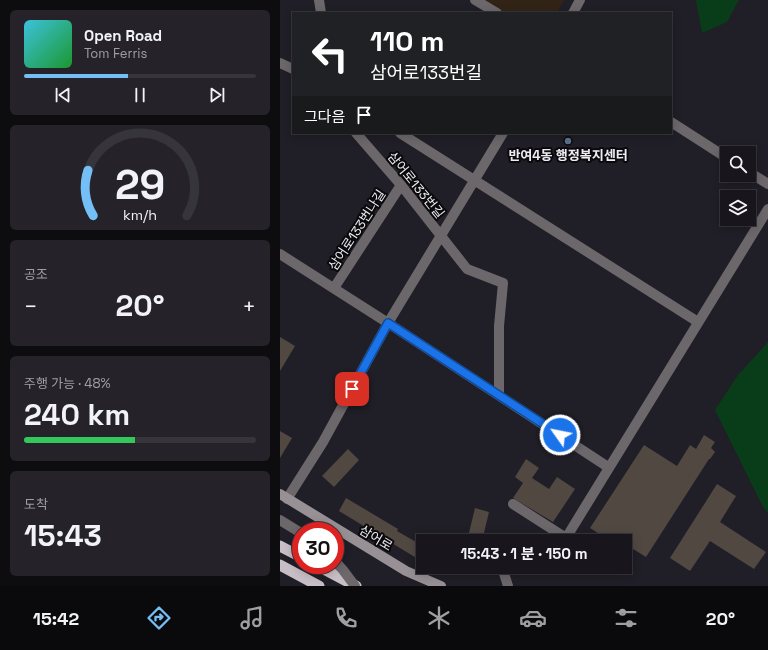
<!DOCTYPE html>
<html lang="ko">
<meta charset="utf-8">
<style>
:root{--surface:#18161c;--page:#252329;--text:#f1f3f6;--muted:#9f9fa3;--line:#36353b;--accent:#74c0f6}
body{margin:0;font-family:"Space Grotesk","Noto Sans KR",sans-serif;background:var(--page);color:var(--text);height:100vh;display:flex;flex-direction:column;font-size:15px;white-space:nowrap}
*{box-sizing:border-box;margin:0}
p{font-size:13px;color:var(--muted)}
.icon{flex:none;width:22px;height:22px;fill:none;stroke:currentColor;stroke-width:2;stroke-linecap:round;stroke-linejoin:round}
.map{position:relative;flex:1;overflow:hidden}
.panel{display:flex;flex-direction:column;gap:10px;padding:10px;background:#0d0c0f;width:280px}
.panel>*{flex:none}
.top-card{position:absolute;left:12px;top:12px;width:380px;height:122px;border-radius:0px;box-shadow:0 2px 10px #0003,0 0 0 1px var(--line);background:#202124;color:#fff;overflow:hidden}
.fabs{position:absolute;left:440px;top:146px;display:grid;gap:8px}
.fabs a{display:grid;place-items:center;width:36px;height:36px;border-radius:0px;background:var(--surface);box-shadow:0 2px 10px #0003,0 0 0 1px var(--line);font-size:20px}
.speed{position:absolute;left:12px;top:522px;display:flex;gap:8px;font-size:20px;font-weight:700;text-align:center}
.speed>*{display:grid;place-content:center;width:52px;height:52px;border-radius:50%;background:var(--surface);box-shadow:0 2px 10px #0003,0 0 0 1px var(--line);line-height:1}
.speed .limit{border:6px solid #d22;background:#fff;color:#111}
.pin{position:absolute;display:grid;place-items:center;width:34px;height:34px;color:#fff;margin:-17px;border-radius:8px;box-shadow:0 2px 6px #0006}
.me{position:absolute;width:44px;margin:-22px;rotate:303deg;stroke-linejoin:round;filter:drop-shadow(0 0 3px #0008)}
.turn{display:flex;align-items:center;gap:14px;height:84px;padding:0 12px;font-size:18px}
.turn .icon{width:52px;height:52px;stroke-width:2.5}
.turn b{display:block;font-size:28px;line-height:34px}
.then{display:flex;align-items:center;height:38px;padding:0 12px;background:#0003;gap:8px;font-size:15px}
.big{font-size:30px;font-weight:700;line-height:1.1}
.panel .tile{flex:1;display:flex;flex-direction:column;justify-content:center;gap:6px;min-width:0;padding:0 14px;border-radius:6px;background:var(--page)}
.panel .dial{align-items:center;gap:0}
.dial svg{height:104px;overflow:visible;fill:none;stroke:var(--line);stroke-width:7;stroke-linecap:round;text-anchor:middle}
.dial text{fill:var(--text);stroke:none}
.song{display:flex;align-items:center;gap:12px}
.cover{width:48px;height:48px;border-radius:6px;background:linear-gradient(135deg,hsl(190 70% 55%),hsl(130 70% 35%))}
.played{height:4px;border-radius:2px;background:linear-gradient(90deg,var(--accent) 45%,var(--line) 45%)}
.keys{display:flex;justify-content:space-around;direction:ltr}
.heat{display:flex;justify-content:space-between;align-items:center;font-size:22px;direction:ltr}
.charge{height:6px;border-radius:3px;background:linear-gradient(90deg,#34c759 48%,var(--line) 0)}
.trip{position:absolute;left:136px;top:534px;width:216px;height:40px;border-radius:0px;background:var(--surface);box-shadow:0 2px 10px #0003,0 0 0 1px var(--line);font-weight:700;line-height:40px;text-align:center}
.tab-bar{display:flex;height:64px;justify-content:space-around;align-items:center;background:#0a090b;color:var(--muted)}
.tab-bar .icon{width:28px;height:28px}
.tab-bar .active{color:var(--accent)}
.tab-bar b{font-size:18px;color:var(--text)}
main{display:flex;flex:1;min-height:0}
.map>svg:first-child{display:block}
.education{fill:#312417}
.green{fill:#093d1a}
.building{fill:#514842}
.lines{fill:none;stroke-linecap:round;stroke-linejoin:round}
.minor{stroke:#6c676a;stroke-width:10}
.tertiary{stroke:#6c676a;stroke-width:10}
.secondary{stroke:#979095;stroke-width:10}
.trunk{stroke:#c8bec5;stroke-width:11}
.tertiary-bridge{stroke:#6c676a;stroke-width:10}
.route-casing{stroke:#114b97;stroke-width:10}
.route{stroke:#1a73e8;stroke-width:7}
.service-dot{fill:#5c6f8a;stroke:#0a090c;stroke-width:1.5}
.labels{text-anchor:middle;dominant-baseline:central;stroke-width:4;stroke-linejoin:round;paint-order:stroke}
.poi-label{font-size:13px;font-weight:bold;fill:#eeecf2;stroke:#0a090c}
.street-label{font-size:13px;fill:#eeecf2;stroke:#0a090c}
</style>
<main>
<section class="panel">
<div class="tile">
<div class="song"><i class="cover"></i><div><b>Open Road</b><p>Tom Ferris</p></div></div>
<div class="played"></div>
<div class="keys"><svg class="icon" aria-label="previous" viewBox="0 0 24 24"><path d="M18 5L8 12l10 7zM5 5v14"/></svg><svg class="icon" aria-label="pause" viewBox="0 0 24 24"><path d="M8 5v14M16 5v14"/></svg><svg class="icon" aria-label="next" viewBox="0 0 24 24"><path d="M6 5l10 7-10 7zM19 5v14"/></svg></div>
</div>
<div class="tile dial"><svg viewBox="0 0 100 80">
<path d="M14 69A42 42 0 1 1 86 69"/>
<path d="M14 69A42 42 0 0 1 10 34" stroke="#74c0f6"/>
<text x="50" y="56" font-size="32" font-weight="700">29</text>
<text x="50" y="72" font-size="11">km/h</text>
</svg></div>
<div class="tile"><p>공조</p>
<div class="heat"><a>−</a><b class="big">20°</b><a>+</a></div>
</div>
<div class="tile"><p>주행 가능 · 48%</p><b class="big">240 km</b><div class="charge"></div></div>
<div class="tile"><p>도착</p><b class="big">15:43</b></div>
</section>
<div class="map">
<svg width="488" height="586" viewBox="0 0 488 586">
<rect width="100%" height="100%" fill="#201e26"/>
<path class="education" d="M195,0H284L277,13H217Z"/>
<path class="green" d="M416,0H459L447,22L422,33Z
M488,342V513L483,507L435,410L458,375Z"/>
<path class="building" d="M0,337L15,346L0,371Z
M0,431L12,438L0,458Z
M424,435L435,442L431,448L435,452L430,459H429L366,557L345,544V541H340L332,536L329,540L310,528L364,445L397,466L410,445L416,449Z
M68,449L79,460L54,487L42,476Z
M246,459L259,468L252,478L269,489L277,477L295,489L273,522L233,498L243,483L235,477Z
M437,484L456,496L440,522L486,552L474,569L430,541L410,571L390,558Z
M66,498L118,529L117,531L143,546V562L59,511Z
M195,508L209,512L202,541H187Z"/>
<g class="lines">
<path class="minor" d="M39,0L41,13
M195,0L217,13
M293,13L300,0
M0,63L13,69
M391,122L447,158
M76,133L121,185L187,269L223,283L219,326V395
M120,133L418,322
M469,172L488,184
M0,254L108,323L328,467
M54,288L121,185
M7,499L43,442L108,323L223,133
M233,504L286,538
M270,541L286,538L488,209
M222,567L228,586"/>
<path class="tertiary" d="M0,520L21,533"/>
<path class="secondary" d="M0,494L126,571L161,586"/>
<path class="trunk" d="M0,546L21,557
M0,565L39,586
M36,565L76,586"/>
<path class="tertiary-bridge" d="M55,561L63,570L75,586"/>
</g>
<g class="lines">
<defs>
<path id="route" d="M72,389L108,323L280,435"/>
</defs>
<use href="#route" class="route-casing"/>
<use href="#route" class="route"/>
</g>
<circle class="service-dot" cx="288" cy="141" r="4"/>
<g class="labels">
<g class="poi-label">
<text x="288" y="155">반여4동 행정복지센터</text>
</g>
<g class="street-label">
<text transform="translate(136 185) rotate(51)">삼어로133번길</text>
<text transform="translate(77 230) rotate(-57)">삼어로133번나길</text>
<text transform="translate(96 538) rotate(31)">삼어로</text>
</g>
</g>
</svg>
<div class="fabs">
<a><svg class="icon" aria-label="search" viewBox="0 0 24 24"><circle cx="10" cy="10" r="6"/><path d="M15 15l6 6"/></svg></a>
<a><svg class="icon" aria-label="layers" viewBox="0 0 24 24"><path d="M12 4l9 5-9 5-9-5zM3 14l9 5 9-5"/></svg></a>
</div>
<div class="speed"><div class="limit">30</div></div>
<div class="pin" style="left:72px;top:389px;background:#d93025"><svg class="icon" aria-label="arrive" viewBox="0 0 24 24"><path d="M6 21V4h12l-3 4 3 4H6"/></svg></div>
<svg class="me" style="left:280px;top:435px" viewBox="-20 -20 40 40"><circle r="17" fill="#1a73e8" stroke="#fff" stroke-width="3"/><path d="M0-11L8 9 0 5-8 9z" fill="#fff"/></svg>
<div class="trip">15:43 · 1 분 · 150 m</div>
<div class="top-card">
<div class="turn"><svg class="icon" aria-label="left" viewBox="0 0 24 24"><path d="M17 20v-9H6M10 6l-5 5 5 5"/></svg><div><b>110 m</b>삼어로133번길</div></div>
<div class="then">그다음<svg class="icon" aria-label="arrive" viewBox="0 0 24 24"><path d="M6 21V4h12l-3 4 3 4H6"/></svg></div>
</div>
</div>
</main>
<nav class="tab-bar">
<b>15:42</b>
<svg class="icon active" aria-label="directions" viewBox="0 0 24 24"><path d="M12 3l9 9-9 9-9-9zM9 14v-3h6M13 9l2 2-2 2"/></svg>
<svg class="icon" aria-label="music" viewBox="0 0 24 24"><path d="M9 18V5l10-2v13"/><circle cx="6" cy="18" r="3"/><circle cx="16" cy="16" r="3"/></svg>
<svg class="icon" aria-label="phone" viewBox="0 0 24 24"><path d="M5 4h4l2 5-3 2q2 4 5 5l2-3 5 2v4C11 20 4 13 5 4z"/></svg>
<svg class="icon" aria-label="climate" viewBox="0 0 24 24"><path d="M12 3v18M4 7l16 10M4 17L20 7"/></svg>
<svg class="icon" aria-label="car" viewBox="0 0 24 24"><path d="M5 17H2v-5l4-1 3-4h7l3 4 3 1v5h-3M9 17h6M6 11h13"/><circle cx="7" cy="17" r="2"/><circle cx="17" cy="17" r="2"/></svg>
<svg class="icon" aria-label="filters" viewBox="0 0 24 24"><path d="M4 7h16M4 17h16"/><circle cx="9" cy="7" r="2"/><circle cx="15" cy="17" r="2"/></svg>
<b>20°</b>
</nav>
